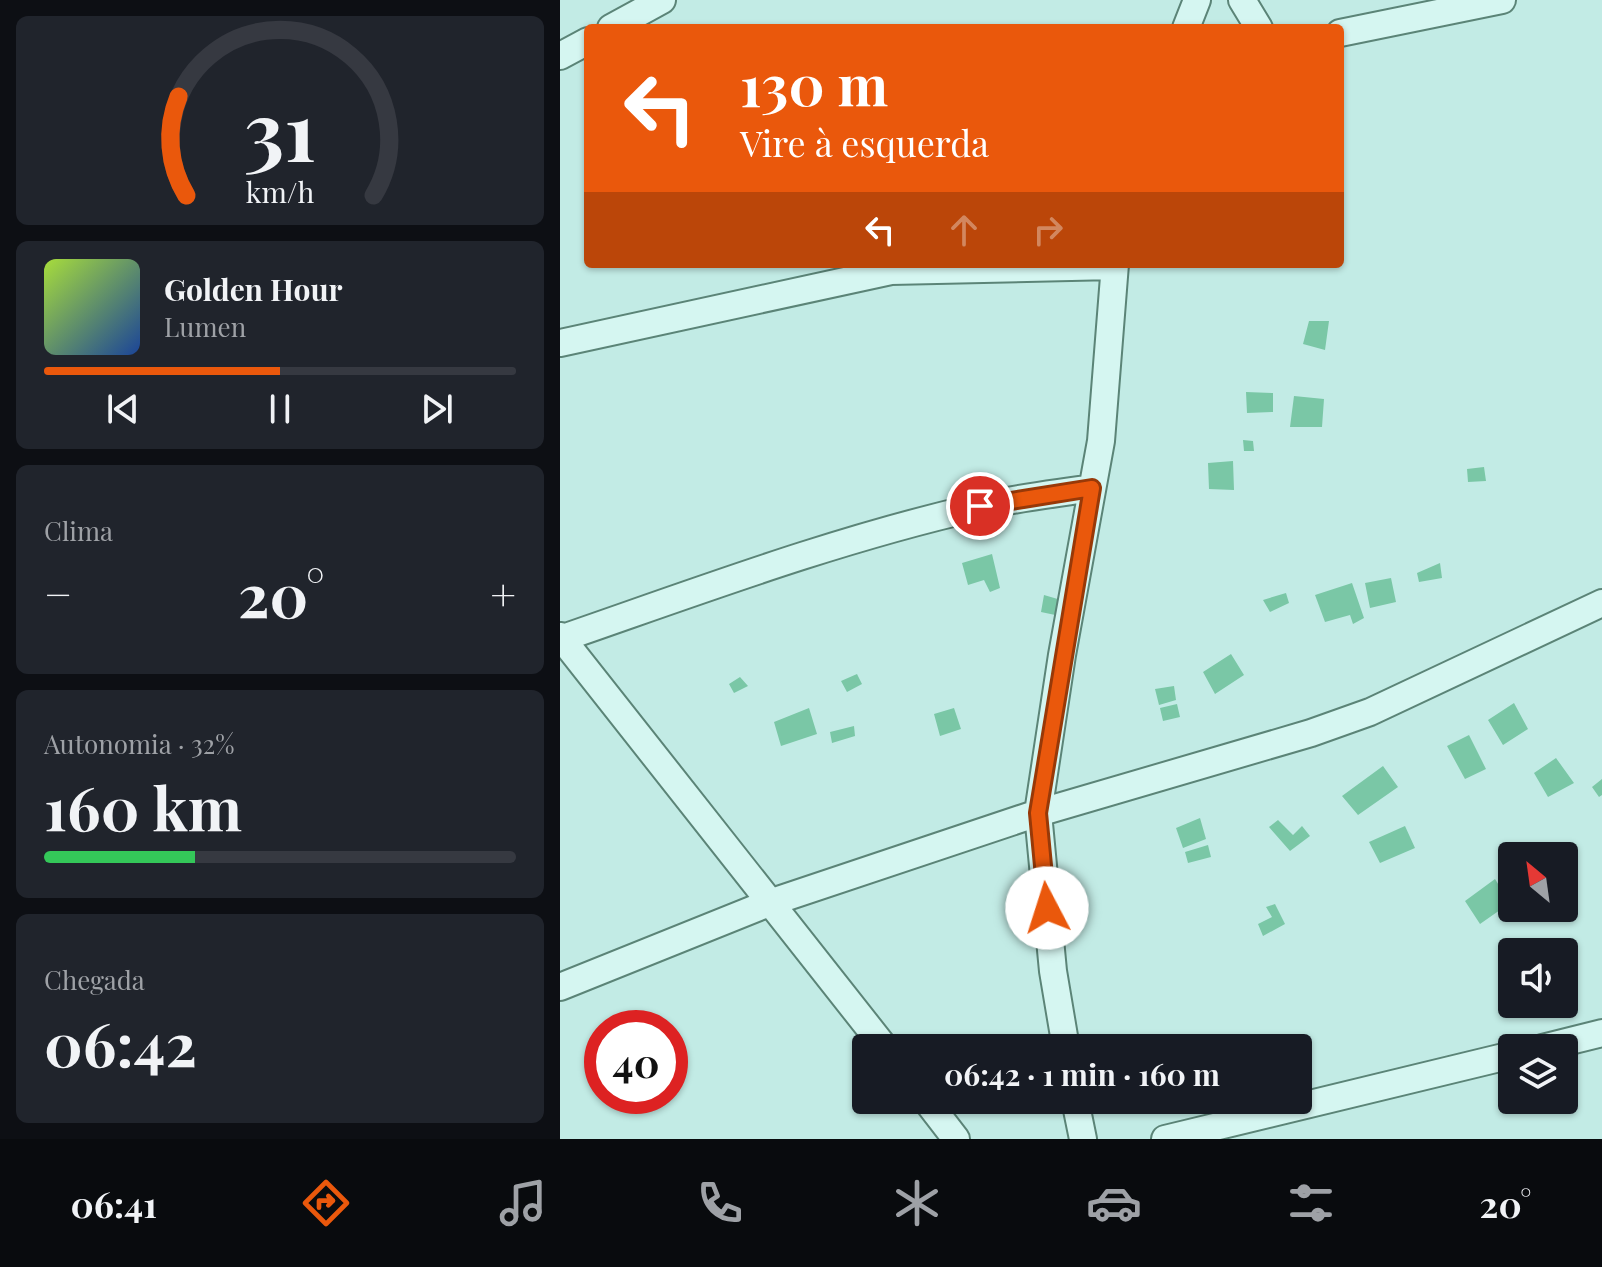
<!DOCTYPE html>
<html lang="pt">
<meta charset="utf-8">
<style>
:root{--surface:#171b24;--page:#20242c;--text:#f1f3f6;--muted:#9ea1a6;--line:#363941;--accent:#ea580c}
body{margin:0;font-family:"Playfair Display",serif;background:var(--page);color:var(--text);height:100vh;display:flex;flex-direction:column;font-size:30px;white-space:nowrap}
*{box-sizing:border-box;margin:0}
p{font-size:26px;color:var(--muted)}
.icon{flex:none;width:44px;height:44px;fill:none;stroke:currentColor;stroke-width:2;stroke-linecap:round;stroke-linejoin:round}
.map{position:relative;flex:1;overflow:hidden}
.side{display:flex;flex-direction:column;gap:16px;padding:16px;background:#0d0f14;width:560px}
.side>*{flex:none}
.top-card{position:absolute;left:24px;top:24px;width:760px;height:244px;border-radius:8px;box-shadow:0 2px 6px #0004;background:#ea580c;color:#fff;overflow:hidden}
.needle{width:52px;rotate:331deg}
.controls{position:absolute;left:938px;top:842px;display:grid;gap:16px}
.controls a{display:grid;place-items:center;width:80px;height:80px;border-radius:8px;background:var(--surface);box-shadow:0 2px 6px #0004;font-size:40px}
.speed{position:absolute;left:24px;top:1010px;display:flex;gap:16px;font-size:40px;font-weight:700;text-align:center}
.speed>*{display:grid;place-content:center;width:104px;height:104px;border-radius:50%;background:var(--surface);box-shadow:0 2px 6px #0004;line-height:1}
.speed .limit{border:12px solid #d22;background:#fff;color:#111}
.pin{position:absolute;display:grid;place-items:center;width:68px;height:68px;color:#fff;margin:-34px;border:4px solid #fff;border-radius:50%;box-shadow:0 2px 8px #0007}
.me{position:absolute;width:88px;margin:-44px;rotate:355deg;stroke-linejoin:round;filter:drop-shadow(0 0 6px #0008)}
.turn{display:flex;align-items:center;gap:28px;height:168px;padding:0 24px;font-size:36px}
.turn .icon{width:104px;height:104px;stroke-width:2.5}
.turn b{display:block;font-size:56px;line-height:68px}
.lanes{display:flex;align-items:center;height:76px;padding:0 24px;background:#0003;justify-content:center;gap:40px;direction:ltr}
.lanes .off{opacity:.35}
.big{font-size:60px;font-weight:700;line-height:1.1}
.side .card{flex:1;display:flex;flex-direction:column;justify-content:center;gap:12px;min-width:0;padding:0 28px;border-radius:12px;background:var(--page)}
.side .dial{align-items:center;gap:0}
.dial svg{height:208px;overflow:visible;fill:none;stroke:var(--line);stroke-width:7;stroke-linecap:round;text-anchor:middle}
.dial text{fill:var(--text);stroke:none}
.song{display:flex;align-items:center;gap:24px}
.cover{width:96px;height:96px;border-radius:12px;background:linear-gradient(135deg,hsl(80 70% 55%),hsl(220 70% 35%))}
.played{height:8px;border-radius:4px;background:linear-gradient(90deg,var(--accent) 50%,var(--line) 50%)}
.keys{display:flex;justify-content:space-around;direction:ltr}
.heat{display:flex;justify-content:space-between;align-items:center;font-size:44px;direction:ltr}
.charge{height:12px;border-radius:6px;background:linear-gradient(90deg,#34c759 32%,var(--line) 0)}
.trip{position:absolute;left:292px;top:1034px;width:460px;height:80px;border-radius:8px;background:var(--surface);box-shadow:0 2px 6px #0004;font-weight:700;line-height:80px;text-align:center}
.tabs{display:flex;height:128px;justify-content:space-around;align-items:center;background:#090b0e;color:var(--muted)}
.tabs .icon{width:56px;height:56px}
.tabs .current{color:var(--accent)}
.tabs b{font-size:36px;color:var(--text)}
main{display:flex;flex:1;min-height:0}
.map>svg:first-child{display:block}
.building{fill:#7ac7a6}
.lines{fill:none;stroke-linecap:round;stroke-linejoin:round}
.minor-casing{stroke:#5b8477;stroke-width:30}
.minor{stroke:#d5f6f1;stroke-width:26}
.route-casing{stroke:#983908;stroke-width:20}
.route{stroke:#ea580c;stroke-width:14}
</style>
<main>
<section class="side">
<div class="card dial"><svg viewBox="0 0 100 80">
<path d="M14 69A42 42 0 1 1 86 69"/>
<path d="M14 69A42 42 0 0 1 11 31" stroke="#ea580c"/>
<text x="50" y="56" font-size="32" font-weight="700">31</text>
<text x="50" y="72" font-size="11">km/h</text>
</svg></div>
<div class="card">
<div class="song"><i class="cover"></i><div><b>Golden Hour</b><p>Lumen</p></div></div>
<div class="played"></div>
<div class="keys"><svg class="icon" aria-label="previous" viewBox="0 0 24 24"><path d="M18 5L8 12l10 7zM5 5v14"/></svg><svg class="icon" aria-label="pause" viewBox="0 0 24 24"><path d="M8 5v14M16 5v14"/></svg><svg class="icon" aria-label="next" viewBox="0 0 24 24"><path d="M6 5l10 7-10 7zM19 5v14"/></svg></div>
</div>
<div class="card"><p>Clima</p>
<div class="heat"><a>−</a><b class="big">20°</b><a>+</a></div>
</div>
<div class="card"><p>Autonomia · 32%</p><b class="big">160 km</b><div class="charge"></div></div>
<div class="card"><p>Chegada</p><b class="big">06:42</b></div>
</section>
<div class="map">
<svg width="1042" height="1139" viewBox="0 0 1042 1139">
<rect width="100%" height="100%" fill="#c2ebe5"/>
<path class="building" d="M749,321H769L765,350L743,344Z
M686,392L713,393V412L687,413Z
M734,396L764,399L762,427H730Z
M683,440L693,441L694,451H684Z
M673,461L674,490L649,489L648,463Z
M924,467L926,481L908,482L907,469Z
M432,554L440,588L430,592L424,580L408,585L402,563Z
M880,563L882,578L859,582L857,573Z
M831,578L836,602L810,608L805,583Z
M792,583L804,618L793,624L790,615L765,622L755,595Z
M726,593L729,603L710,612L703,600Z
M484,595L501,600L500,616L481,612Z
M671,654L684,675L655,694L643,672Z
M297,674L302,684L287,692L281,681Z
M180,677L188,686L174,693L169,684Z
M614,686L616,700L599,705L595,689Z
M954,703L968,729L943,745L928,720Z
M617,704L620,717L603,721L600,708Z
M249,708L257,734L221,746L214,722Z
M394,708L401,729L380,736L374,714Z
M294,726L295,736L272,743L270,732Z
M909,735L926,769L905,779L887,746Z
M996,758L1014,783L988,797L974,773Z
M823,766L838,787L798,815L782,796Z
M1042,779V795L1039,797L1032,787Z
M640,818L646,839L623,848L616,828Z
M718,820L733,835L742,826L750,836L730,851L709,827Z
M845,826L855,848L820,863L809,842Z
M648,845L651,857L628,863L625,852Z
M935,879L950,903L920,924L905,901Z
M715,904L725,924L703,936L698,924L712,917L706,907Z"/>
<g class="lines">
<defs>
<path id="minor" d="M682,0L699,28
M51,28L102,0
M626,28L637,0
M780,33L942,0
M0,56L28,41
M0,343L331,271L555,266
M0,636L325,1048
M0,639C139,591 274,540 418,507C455,498 494,494 532,488
M0,987L209,903L478,813L751,733L810,712L1042,603
M506,1048L493,971L478,813L502,655L541,441L555,264
M982,1048L1042,1033
M366,1100L396,1139
M515,1100L523,1139
M605,1139L952,1055"/>
</defs>
<use href="#minor" class="minor-casing"/>
<use href="#minor" class="minor"/>
</g>
<g class="lines">
<defs>
<path id="route" d="M420,506L532,488L478,813L487,908"/>
</defs>
<use href="#route" class="route-casing"/>
<use href="#route" class="route"/>
</g>
</svg>
<div class="controls">
<a><svg class="needle" viewBox="-14 -14 28 28"><path d="M0-13l5 13h-10z" fill="#e53935"/><path d="M0 13l5-13h-10z" fill="#9ea1a6"/></svg></a>
<a><svg class="icon" aria-label="sound" viewBox="0 0 24 24"><path d="M4 9h4l5-4v14l-5-4H4zM17 9q2 3 0 6"/></svg></a>
<a><svg class="icon" aria-label="layers" viewBox="0 0 24 24"><path d="M12 4l9 5-9 5-9-5zM3 14l9 5 9-5"/></svg></a>
</div>
<div class="speed"><div class="limit">40</div></div>
<div class="pin" style="left:420px;top:506px;background:#d93025"><svg class="icon" aria-label="arrive" viewBox="0 0 24 24"><path d="M6 21V4h12l-3 4 3 4H6"/></svg></div>
<svg class="me" style="left:487px;top:908px" viewBox="-20 -20 40 40"><circle r="19" fill="#fff"/><path d="M0-13L10 11 0 6-10 11z" fill="#ea580c"/></svg>
<div class="trip">06:42 · 1 min · 160 m</div>
<div class="top-card">
<div class="turn"><svg class="icon" aria-label="left" viewBox="0 0 24 24"><path d="M17 20v-9H6M10 6l-5 5 5 5"/></svg><div><b>130 m</b>Vire à esquerda</div></div>
<div class="lanes"><svg class="icon" aria-label="left" viewBox="0 0 24 24"><path d="M17 20v-9H6M10 6l-5 5 5 5"/></svg><svg class="icon off" aria-label="ahead" viewBox="0 0 24 24"><path d="M12 20V5M6 11l6-6 6 6"/></svg><svg class="icon off" aria-label="right" viewBox="0 0 24 24"><path d="M7 20v-9h11M14 6l5 5-5 5"/></svg></div>
</div>
</div>
</main>
<nav class="tabs">
<b>06:41</b>
<svg class="icon current" aria-label="directions" viewBox="0 0 24 24"><path d="M12 3l9 9-9 9-9-9zM9 14v-3h6M13 9l2 2-2 2"/></svg>
<svg class="icon" aria-label="music" viewBox="0 0 24 24"><path d="M9 18V5l10-2v13"/><circle cx="6" cy="18" r="3"/><circle cx="16" cy="16" r="3"/></svg>
<svg class="icon" aria-label="phone" viewBox="0 0 24 24"><path d="M5 4h4l2 5-3 2q2 4 5 5l2-3 5 2v4C11 20 4 13 5 4z"/></svg>
<svg class="icon" aria-label="climate" viewBox="0 0 24 24"><path d="M12 3v18M4 7l16 10M4 17L20 7"/></svg>
<svg class="icon" aria-label="car" viewBox="0 0 24 24"><path d="M5 17H2v-5l4-1 3-4h7l3 4 3 1v5h-3M9 17h6M6 11h13"/><circle cx="7" cy="17" r="2"/><circle cx="17" cy="17" r="2"/></svg>
<svg class="icon" aria-label="filters" viewBox="0 0 24 24"><path d="M4 7h16M4 17h16"/><circle cx="9" cy="7" r="2"/><circle cx="15" cy="17" r="2"/></svg>
<b>20°</b>
</nav>
